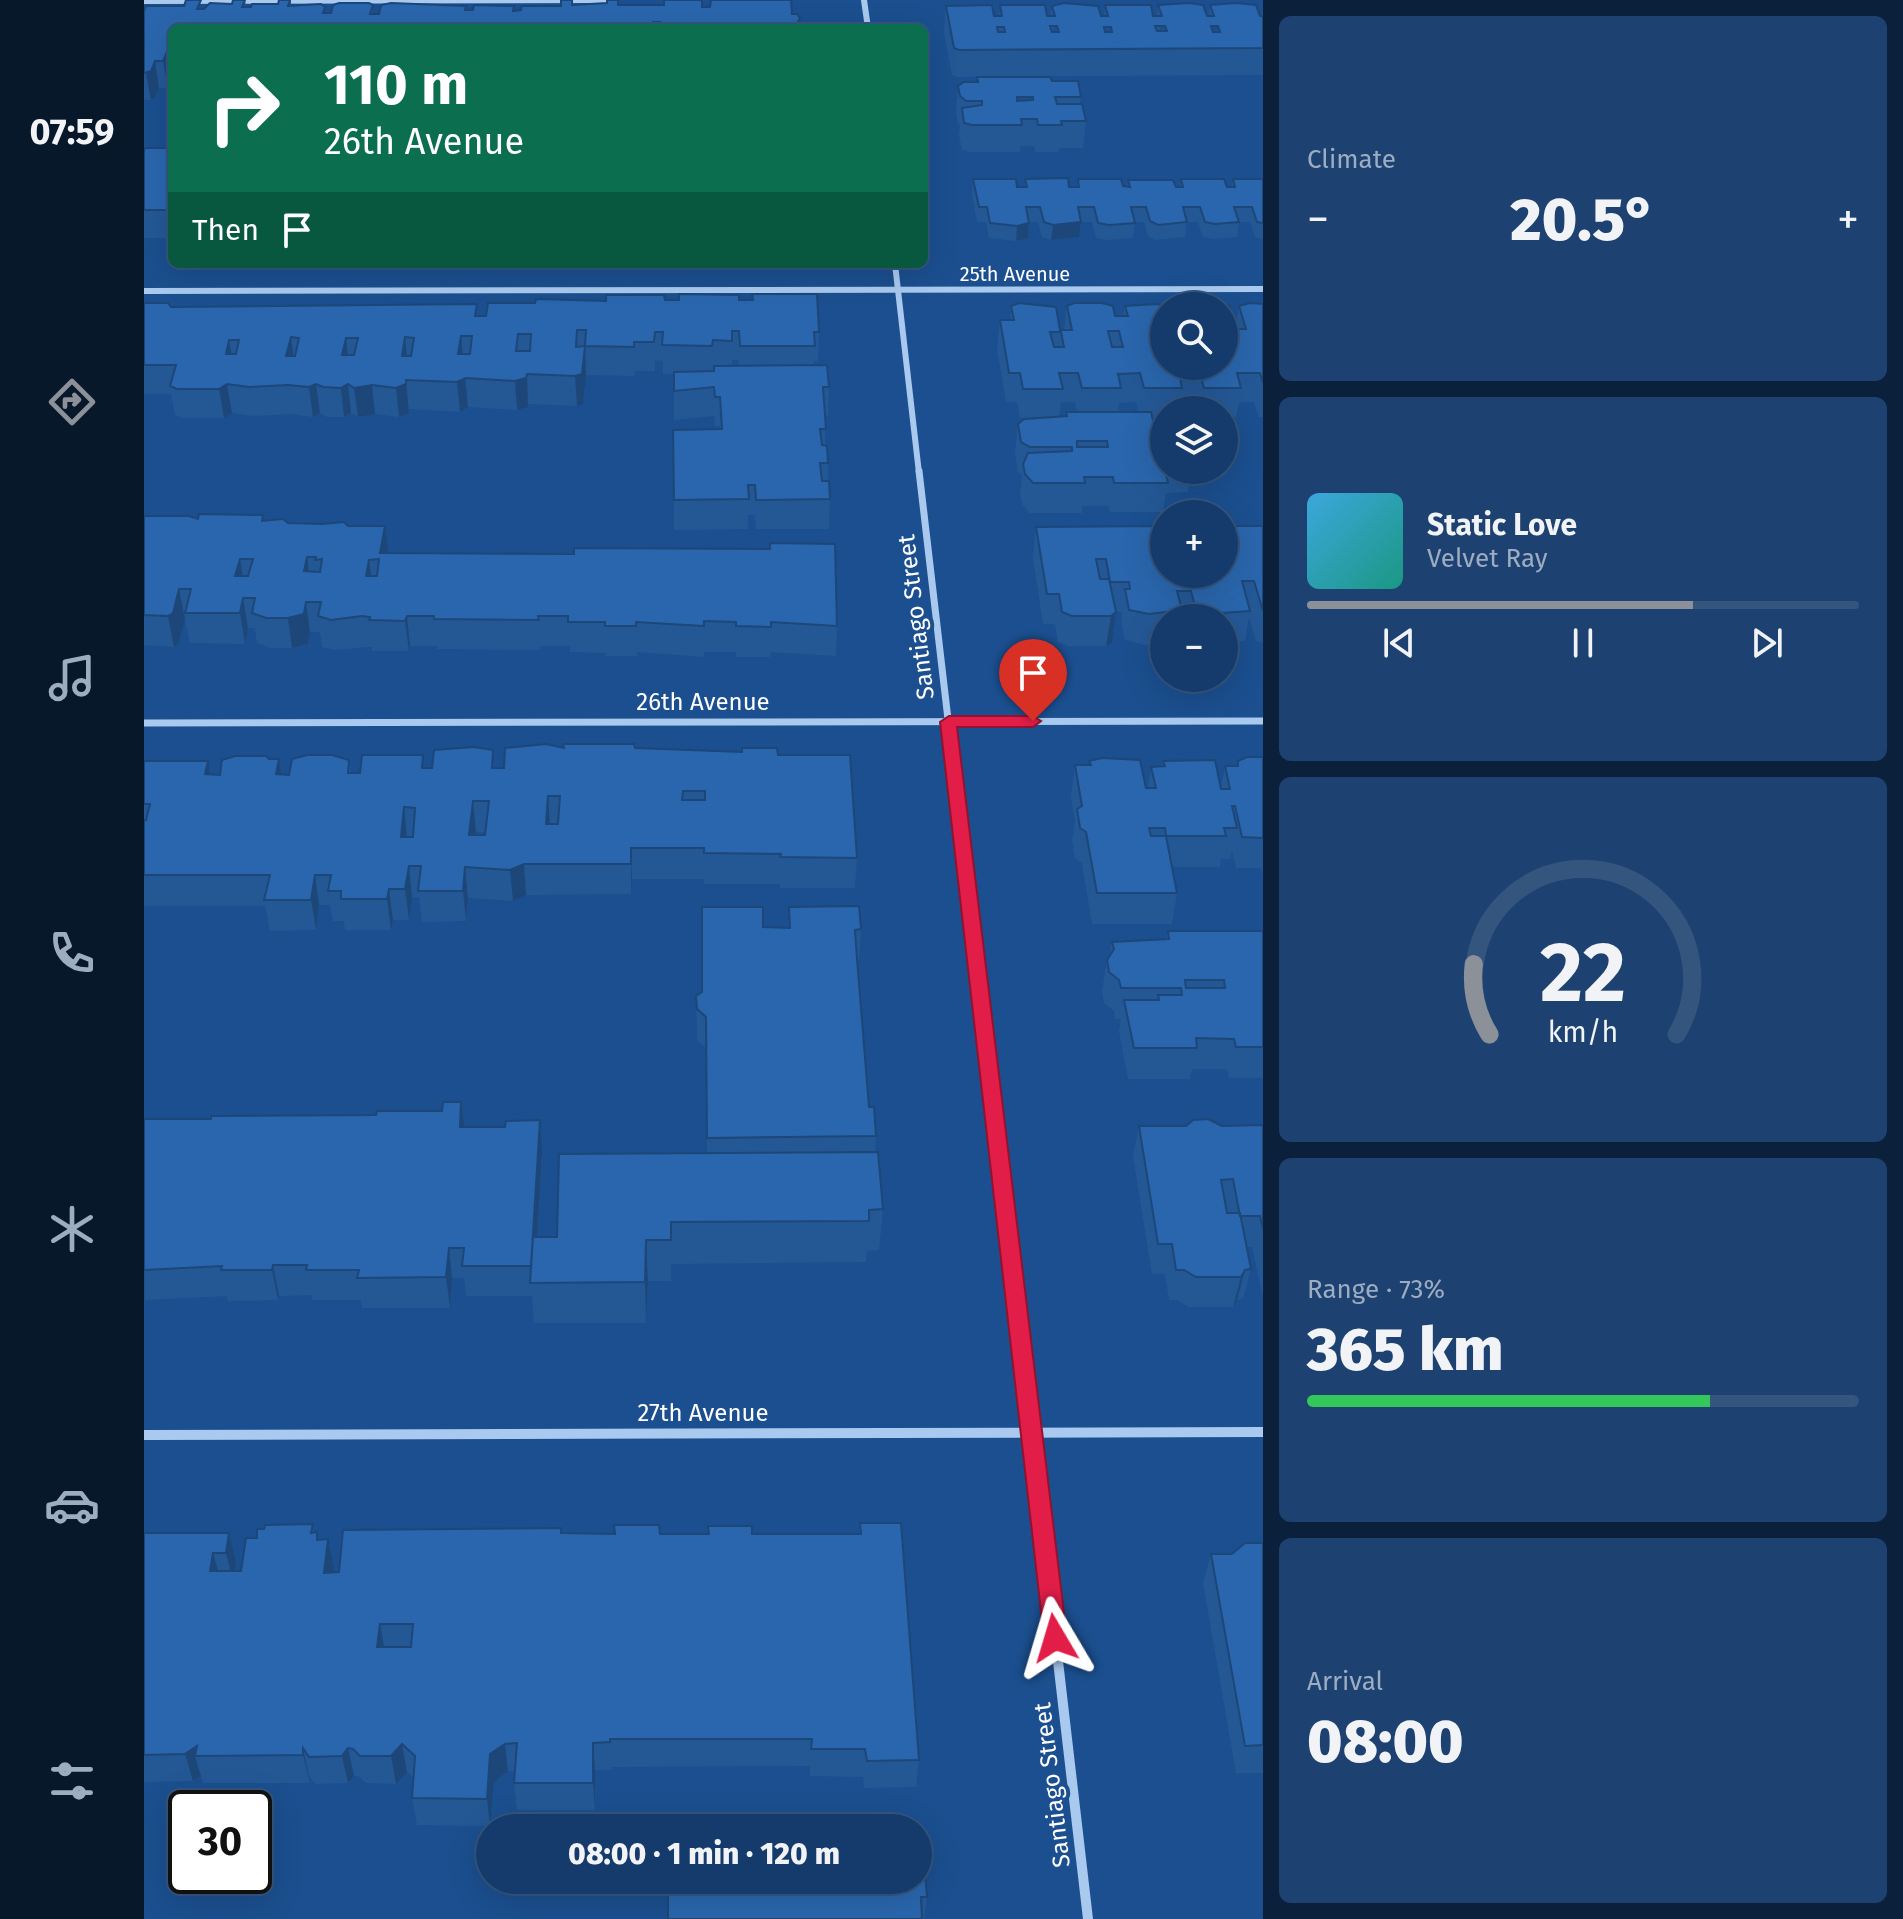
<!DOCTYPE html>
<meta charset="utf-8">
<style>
:root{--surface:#143b6b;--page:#1d4271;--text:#f1f3f6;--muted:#9dadc1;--line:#33557e;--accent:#8c9099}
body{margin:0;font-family:"Fira Sans",sans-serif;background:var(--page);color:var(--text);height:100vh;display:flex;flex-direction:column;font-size:30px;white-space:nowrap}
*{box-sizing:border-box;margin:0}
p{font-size:26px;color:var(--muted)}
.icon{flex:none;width:44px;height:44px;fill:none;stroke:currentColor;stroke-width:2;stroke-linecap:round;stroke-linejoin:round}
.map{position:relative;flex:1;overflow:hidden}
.drawer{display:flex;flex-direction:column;gap:16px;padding:16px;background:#0b203b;width:640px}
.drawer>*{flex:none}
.hud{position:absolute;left:24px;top:24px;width:760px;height:244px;border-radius:12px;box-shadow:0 8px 32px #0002,0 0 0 2px var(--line);background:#0b6e4f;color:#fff;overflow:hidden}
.buttons{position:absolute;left:1006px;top:292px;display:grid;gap:16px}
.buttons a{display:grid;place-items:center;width:88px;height:88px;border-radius:50%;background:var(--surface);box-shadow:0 8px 32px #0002,0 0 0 2px var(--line);font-size:40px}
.speed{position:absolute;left:24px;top:1790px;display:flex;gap:16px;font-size:40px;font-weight:700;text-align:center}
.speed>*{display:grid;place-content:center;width:104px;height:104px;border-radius:50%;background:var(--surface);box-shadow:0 8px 32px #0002,0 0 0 2px var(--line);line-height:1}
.speed .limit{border:4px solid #111;border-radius:12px;background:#fff;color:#111}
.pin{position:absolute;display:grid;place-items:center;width:68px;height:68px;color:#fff;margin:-82px -34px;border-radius:50% 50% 50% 0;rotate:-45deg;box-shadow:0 0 8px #0007}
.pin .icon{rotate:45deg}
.me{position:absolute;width:88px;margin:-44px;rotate:353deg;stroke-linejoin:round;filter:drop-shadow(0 0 6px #0008)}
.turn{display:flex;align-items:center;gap:28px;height:168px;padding:0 24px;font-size:36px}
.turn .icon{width:104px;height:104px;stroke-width:2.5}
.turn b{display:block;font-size:56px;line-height:68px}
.then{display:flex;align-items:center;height:76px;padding:0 24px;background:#0003;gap:16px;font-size:30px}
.big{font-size:60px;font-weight:800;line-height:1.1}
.drawer .tile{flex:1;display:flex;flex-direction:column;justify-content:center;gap:12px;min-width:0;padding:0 28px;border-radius:12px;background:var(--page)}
.drawer .dial{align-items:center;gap:0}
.dial svg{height:208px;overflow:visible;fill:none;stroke:var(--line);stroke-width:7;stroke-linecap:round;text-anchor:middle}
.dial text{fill:var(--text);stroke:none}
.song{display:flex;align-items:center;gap:24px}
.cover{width:96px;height:96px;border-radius:12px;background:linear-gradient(135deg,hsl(200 70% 55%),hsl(170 70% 35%))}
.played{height:8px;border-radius:4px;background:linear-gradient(90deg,var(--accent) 70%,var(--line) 70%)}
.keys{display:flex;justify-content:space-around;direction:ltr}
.heat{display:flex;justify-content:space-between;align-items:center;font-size:44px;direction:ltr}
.charge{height:12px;border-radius:6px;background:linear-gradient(90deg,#34c759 73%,var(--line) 0)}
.trip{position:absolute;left:332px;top:1814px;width:456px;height:80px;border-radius:40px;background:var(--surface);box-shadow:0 8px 32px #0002,0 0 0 2px var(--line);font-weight:800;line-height:80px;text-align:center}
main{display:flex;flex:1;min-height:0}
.menu{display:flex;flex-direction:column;width:144px;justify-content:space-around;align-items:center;background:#08182b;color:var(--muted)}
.menu .icon{width:56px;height:56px}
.menu .current{color:var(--accent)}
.menu b{font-size:36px;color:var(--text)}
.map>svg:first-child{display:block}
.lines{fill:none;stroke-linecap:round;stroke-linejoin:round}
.minor-far2{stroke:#a9c9ee;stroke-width:6}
.minor-far1{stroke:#a9c9ee;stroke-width:7}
.minor{stroke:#a9c9ee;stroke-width:10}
.wall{fill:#245895;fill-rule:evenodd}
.shaded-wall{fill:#1d4779}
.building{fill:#2a66ad;stroke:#1d4779;stroke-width:2;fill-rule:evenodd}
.route{fill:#e11d48;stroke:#92132f;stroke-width:2}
.labels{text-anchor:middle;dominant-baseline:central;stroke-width:8;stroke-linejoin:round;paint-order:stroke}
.far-street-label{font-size:20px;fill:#fff;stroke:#1b4f8f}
.street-label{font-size:24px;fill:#fff;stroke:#1b4f8f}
</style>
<main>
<nav class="menu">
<b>07:59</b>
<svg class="icon current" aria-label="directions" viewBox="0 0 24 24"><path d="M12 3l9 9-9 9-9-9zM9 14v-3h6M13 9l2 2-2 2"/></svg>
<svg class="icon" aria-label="music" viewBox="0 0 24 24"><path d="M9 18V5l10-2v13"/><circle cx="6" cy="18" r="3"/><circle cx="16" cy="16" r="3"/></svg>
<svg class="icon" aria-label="phone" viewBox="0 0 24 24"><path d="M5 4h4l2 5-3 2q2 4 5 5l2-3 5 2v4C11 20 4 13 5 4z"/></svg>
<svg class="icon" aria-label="climate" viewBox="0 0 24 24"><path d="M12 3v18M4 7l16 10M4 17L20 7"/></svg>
<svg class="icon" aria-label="car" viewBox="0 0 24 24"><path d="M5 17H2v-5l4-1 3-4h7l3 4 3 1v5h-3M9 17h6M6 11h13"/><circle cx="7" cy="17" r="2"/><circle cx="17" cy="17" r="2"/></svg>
<svg class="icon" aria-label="filters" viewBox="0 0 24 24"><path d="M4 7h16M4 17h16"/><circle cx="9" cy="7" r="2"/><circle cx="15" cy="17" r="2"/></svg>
</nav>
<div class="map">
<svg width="1119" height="1919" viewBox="0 0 1119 1919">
<rect width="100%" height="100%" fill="#1b4f8f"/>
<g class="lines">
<path class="minor-far2" d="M720,0L724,28
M0,1L467,0
M751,264L775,473
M0,291L1119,289"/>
<path class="minor-far1" d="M775,471L848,1096
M0,723L1119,721"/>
<path class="minor" d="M848,1094L944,1919
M0,1435L1119,1432"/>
</g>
<path class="wall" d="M101,0L102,7L134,4L147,0V6L181,7V13L229,5V14L322,6L323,10L370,6V11L428,5L566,7L647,0L563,26L516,22L318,25L264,27L263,28H28V76L24,88H15L11,98L7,100H0V11L58,9Z
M856,5L903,16H907L908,6L960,16L961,5L1009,16H1013L1014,5L1063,16H1065L1066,5L1116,16H1118L1119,11V75L813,77L808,75L800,32L802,6L855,16ZM910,26H913L914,30L909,32ZM1016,26H1021L1022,30L1016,31ZM1068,26H1074L1075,30L1069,31ZM963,27H967L968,31H962Z
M833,77L908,81L937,97L936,104L942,121L939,148H915V152H891L890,146H876V152H826L818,150L815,135L816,125L814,123L812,113L814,86L833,82ZM873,97H889V100L873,101Z
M28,148V238H0V151Z
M829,179L873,187H881V179L925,187H933L934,179L979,186L983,187L984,180L1032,187H1036L1037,179L1083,187H1087L1089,179H1119V239L1111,237L1106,222H1095L1093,237L1069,239L1059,237L1054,222H1043L1041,237L1011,240L1004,236L1000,222H991L989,238L963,240L952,238L948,222H937L935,237L907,240L898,237L894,222H885L884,238L872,241L845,238L842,222H833L828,194Z
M521,300H595L675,332L674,361H670V365L685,387L684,416H681V446L684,463V481L686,499L685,529H612L611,515H604V529L530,530L529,430L576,429V426H571L570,416L530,420V374H519V361L511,360V371H491V376L442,375L441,359L442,375L439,404L433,406L385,404L384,407L373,410L324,407L316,412L265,409V413L255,417L231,414L214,417L207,413L200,417H183L176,413L169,417L148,414L109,416L88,413L80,418H38L31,415L27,394H0V303L27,307L342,316L391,303ZM588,360H595V365H588Z
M1119,304V417H1115L1110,402H1095L1092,417H1080V410H1053L1051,402H1036L1035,410H1020V417H1008L1020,470H1048L1044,492L1022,493L1019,512H966L965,506H938V513H885L878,504L876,494L878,474L874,472L871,453L874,424L896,418H876L873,402H862L853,349L856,320H866L867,306L916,330H920L923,306L971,316H979L981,306L1020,366L1092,326L1095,306ZM917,402H931L933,412H922L921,416H915ZM992,402L994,412H974L975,403Z
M119,515L120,521L204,526H241L244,553L693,626L692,656L627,652L626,657H592V652H560V657L493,652V656H462V653L426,652V646H396V650L293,649V646H266L265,651H228V647H222L191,650L178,647L176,632H166L164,644L148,648H126L113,643L111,628H104L101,644L46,643L41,619L35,643L30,647L0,645V516L54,519Z
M1119,526V643L1112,641L1105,617L1101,641L1080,643V618H1020V642L1001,645L981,640L977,620L978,612H972L968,643L962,646H924L914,642L911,624H899L889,557L892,527Z
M419,748H491L634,755L713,858L711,888H636V884H560V879H488L487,894L382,895L369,901L324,898L322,921L278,922L275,897H268L265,920H249L247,930H201L200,921H189L186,905H175L172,930L126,931L121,906H0V761H64L66,774L76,775L125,759H135L138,775H145L205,760L207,773L281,768H360ZM332,832H341V835H331Z
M1119,757V876L1117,868H1092L1088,850L1086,859H1077L1076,867H1028L1033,893L1028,924H948L938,863L931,859L928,840L931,822L927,796L931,765H945V761L1004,788L1007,767L1018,766L1019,761L1077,787L1081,766H1093L1094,761Z
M645,907L717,929L715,960H713L725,1107L732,1136L731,1152L739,1209L735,1250L723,1251L722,1262L527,1264V1281H504L502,1323H390L388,1296H322L320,1278H308L306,1308H218L217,1300H168L167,1295L135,1296L134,1300L84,1301L83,1296L1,1300L0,1119L320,1127L398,1151L394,1237H413L563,1153L562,1048L553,1040L552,996L558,992L619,927H645Z
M1024,931H1119V1078H1085L1083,1069H1048L1046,1079H984L975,1031L977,1019H971L970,1011L960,1003L958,991L963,960L965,956L968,942L1022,939Z
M1119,1125V1297L1108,1247H1102L1107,1269L1099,1299L1093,1300L1089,1307H1045L1033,1300H1025L1021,1274H1008L989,1156L995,1126Z
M716,1523L775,1760L772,1787L720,1788L719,1777L666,1776V1766L468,1767L467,1770H451V1810H373L370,1783L371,1771H364L350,1782L346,1826L273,1825L268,1798L270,1778L263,1772L252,1784L222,1783L215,1776H210L204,1783L171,1784L165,1776L166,1783H59L57,1776L49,1781L0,1782V1533H85L92,1562L91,1571H97L113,1538L120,1529L169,1524L170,1532L190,1568L189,1572L418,1533L564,1534V1526L608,1534H715Z
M1119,1543V1773H1092L1059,1583L1067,1554H1088Z
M783,1897L780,1919H524Z"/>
<path class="shaded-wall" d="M24,49L28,76L24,88L19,61Z
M11,61L15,88L11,98L7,100L2,74Z
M26,205L28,220V237L23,210Z
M937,222L935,237L907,240L909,225Z
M885,223L884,238L872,241L873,226Z
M317,336L324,407L316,412L313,382L314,354Z
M147,337L151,366L142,356Z
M261,337L264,366L262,380L265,413L255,417L252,388Z
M202,338L205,367L198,355Z
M85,340L90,369L82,354Z
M441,346L442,375L439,404L433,406L431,376Z
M383,374L384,407L373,410L371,381Z
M83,384L88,413L80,418L75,389Z
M172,384L176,413L169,417L165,387Z
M204,384L207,413L200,417L197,388Z
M228,385L231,414L214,417L210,388Z
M241,526L245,556L236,553Z
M163,557L167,587L160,571Z
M96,559L101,589L91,576Z
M225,560L229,590L222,576Z
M35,589L41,619L35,643L30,647L24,616Z
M99,598L104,628L101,644L96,613Z
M162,602L166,632L164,644L148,648L144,618Z
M972,612L968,643L962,646L967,616Z
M263,616L266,646L265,651L261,621Z
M135,759L140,790L132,774Z
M64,761L69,791L61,774Z
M404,796L406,826L402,824Z
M329,801L332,832L328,866L325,835Z
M260,807L263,838L257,837Z
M487,848L488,879L487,894Z
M380,864L382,895L369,901L366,870Z
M265,866L268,897L265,920L261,889Z
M321,867L324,898L322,921L319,891Z
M171,875L175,905L172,930L167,900Z
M245,889L249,920L247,930L243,899Z
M317,1102L321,1133L316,1127Z
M396,1120L398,1151L391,1283L388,1266Z
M502,1240L504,1281L502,1323L501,1282Z
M305,1248L308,1278L306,1308L302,1277Z
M129,1265L135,1296L134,1300L128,1270Z
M1101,1270L1093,1300L1089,1307L1097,1277Z
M85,1533L92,1562L89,1582L82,1553Z
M184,1539L190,1568L187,1601L180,1573Z
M69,1553L77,1581L66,1571Z
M236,1624L241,1652L233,1647Z
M449,1743L451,1770V1810L449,1783Z
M258,1744L263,1772L252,1784L247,1756Z
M361,1744L364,1771L350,1782L346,1826L343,1799L346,1754Z
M53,1746L51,1756L57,1776L49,1781L41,1754Z
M159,1748L165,1776L166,1783L159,1755Z
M204,1748L210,1776L204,1783L198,1756Z"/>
<path class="building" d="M42,0H57L53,9H60L66,3L88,4L89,0H101L98,7H107L108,4H134L135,0H146L144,6L177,4L181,7L179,13H187L189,5L195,3H225L229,5L226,14H235L237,5L247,3L322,6L321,10H329L330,5L370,6L369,11L377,10L378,6H417V0H428V5L463,3V0H474V5H520V0H558V7H566L567,0H647L648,14H653L656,18L653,24L654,28H563V26H557V28H516V22H509V28H318V25H312V28H271V27H264L263,28L216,27L215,28H28V49H24L19,61H11L7,71L0,73V11L2,6H40Z
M920,3L954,6L957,16H964L961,5H1007L1009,16H1018L1014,5L1045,3L1059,5L1063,16H1070L1066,5L1092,3L1112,5L1116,16H1119V48L815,50L810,48L802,6L848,5L850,16H858L856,5H901L903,16H911L908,6ZM906,26H913L915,32H908ZM1011,26H1021L1023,31H1013ZM1067,26H1074L1076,32H1069ZM853,27H860L861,32H854ZM960,27H967L968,32H961Z
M833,77H906L908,81H934L937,97H911L913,104H938L942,121H917L918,125H894L893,119H877L878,125H828L820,123L818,108L838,105V101H822L816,96L814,86L820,82H834ZM873,97H889V100L873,101Z
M1,148H28V205H26L23,210H0V151Z
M924,178L925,187H935L934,179H977L979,186L986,187L984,180H1029L1032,187H1039L1037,179H1080L1083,187H1091L1089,179H1119V223L1113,222L1108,207H1090L1095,222L1071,224L1061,222L1056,207H1039L1043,222L1014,225L1006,221L1002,207H987L991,223L965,225L954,223L950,207H934L937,222L909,225L900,222L896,207H882L885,223L873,226L846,223L843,207H835L829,179H872L873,187H883L881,179Z
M535,294L595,295V300H609L608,294H673L675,332H670L671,346H596L595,331H588V341L569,340L568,346L518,345L519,332H511L510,342H490V347L441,346L442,330H433L432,347L441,346L438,374L431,376L383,374L382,378L371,381L322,378L313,382L262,380V384L252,388L228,385L210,388L204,384L197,388L179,387L172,384L165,387L144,385L105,387L83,384L75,389H33L26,386L32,365H0V303H24L27,307L333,304L331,316H342L344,303H391L392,299L462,301V295H520L521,300H535ZM374,334H387L386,351H372ZM317,336H328L326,354H314ZM147,337L155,338L151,356H142ZM261,337L270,338L267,356H258ZM202,338H214L210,355H198ZM85,340H95L92,354H82Z
M875,303L912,307L916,330H928L923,306L930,303H958L969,306L971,316H984L981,306L1013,304L1022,306H1020V366H1080V306H1039L1038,305H1085L1092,329H1102L1095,306L1106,303L1119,304V383L1116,373H1093L1097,388H1060L1056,373H1035L1038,388H1000L996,373L974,374L977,388H938L934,373H915L919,389H879L876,373H865L856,320H870L867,306ZM964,331H975L979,347H968ZM906,332H917L920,347H910Z
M683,365L685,387H679L682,429H676L678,445L683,446L684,463H676L678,481H685L686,499L612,500L611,485H604L605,499L530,500L529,430L578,429L576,397H571L570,387L530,391V372L570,371V366Z
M922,412H1007L1015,447H1020L1019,463L1024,483H970L969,477H940L941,483H889L881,474L879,464L884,453L928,451V447H886L877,442L874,424L880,419L923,416ZM933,441H963L964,447H933Z
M55,514L119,515L118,521L139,519L144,523L178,524L200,522L204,526H241L236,553L430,554V548L626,549V543L691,544L693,626L627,622V627L592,626V622L560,621V626L492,622V626H461V622H424V616H394L395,620L290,619V616H263L261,621L225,620L226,617L218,616L187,620L174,616L177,602H162L160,614L144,618H122L108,613L111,598H99L96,613H41L47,589H35L29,613L24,616L0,615V516H45L54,519ZM163,557H172L171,560L178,559L176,572L160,571ZM96,559H109L104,576H91ZM235,559L233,576H222L225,560Z
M1020,526V574H1080V526H1119V611L1110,581H1098L1106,611L1063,614L1052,610L1047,591H1033L1038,610L1005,614L985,610L981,589H986L985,582H966L962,559H952L956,579H965L972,612L967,616H928L918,612L915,594H903L892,527Z
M402,744L420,748L419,744H490L491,748L598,752V748H633L634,755H706L713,858L636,857L637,854L560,853V848H487V864H380L366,870L321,867L319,891H274L277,866H265L261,889H245L243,899H197V891H184L187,875H171L167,900H120L126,875H0V820H2L6,804H0V761H64L61,774L76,775L78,760L91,756H122L125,759H135L132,774L145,775L148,759L163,755H188L205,760L204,773H216L218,755H279L278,768H288L290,750L330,747L349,750L348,768H360L361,748ZM539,791H561V800H538ZM404,796H416L414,824H402ZM329,801H345L341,835H325ZM260,807L271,808L269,837H257Z
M1103,757H1119V838L1098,837L1091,806H1088L1093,828H1080L1082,836H1022L1033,893H953L942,832L936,828L933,809L938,806L931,765H947L945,761L958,758L996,760L1002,788H1012L1007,767L1021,766L1019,761L1071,760L1077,789H1086L1081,766H1094V761ZM1005,828H1021L1022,836H1007Z
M715,906L717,929L711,930L713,959L725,1107H730L732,1136L563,1138L562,1017L553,1009L552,996L558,992V907H619V927L646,928L645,907Z
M1024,931H1119V1047H1092L1090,1039L1052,1038L1053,1048H990L980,1000H1015L1014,995H1038L1037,988H977L975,980L965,972L963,960L970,949L968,942L1025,939ZM1041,980H1080L1081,988H1042Z
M299,1102H317L316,1127H361L362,1121L396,1120L387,1266H318L320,1248H305L302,1277L213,1278L215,1270H162L163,1265H129L128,1270H77L78,1266L0,1270V1119H67V1116L232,1115L233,1111H298Z
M1064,1119L1078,1126L1119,1125V1229L1116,1216H1096L1089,1179L1077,1180L1083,1213H1096L1107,1269L1101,1270L1097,1277H1052L1040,1270H1032L1028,1244H1014L995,1126H1042L1049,1120Z
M734,1152L739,1209L725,1210V1221L527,1222V1240H502L501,1282L386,1283L389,1237H413L415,1154Z
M716,1523H757L775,1760L723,1761L721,1749H667L668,1739H466V1742L449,1743V1783H370L373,1743L361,1744L346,1754L343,1799L268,1798L271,1756L258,1744L247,1756H216L209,1749L204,1748L198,1756L165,1757L159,1748V1755L51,1756L53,1746L41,1754L0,1755V1533H85L82,1553H69L66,1571H97L102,1538H113V1529H120L121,1525L169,1524L167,1533L173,1532V1540L184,1539L180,1573L195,1572L199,1530L417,1528V1533L471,1534L470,1525H515L516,1534H565L564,1526H608V1534H717ZM236,1624H269L267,1647H233Z
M1101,1543H1119V1745L1101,1746L1067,1554H1088Z
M774,1851H779L783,1897H777L778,1919H524V1880H774Z"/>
<path class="route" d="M805,716H889L897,721L889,727H813L923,1638L919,1645L911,1649L903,1645L900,1638L796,722Z"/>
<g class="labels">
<g class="far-street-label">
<text x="871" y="274">25th Avenue</text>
</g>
<g class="street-label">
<text transform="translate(772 617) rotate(-97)">Santiago Street</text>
<text x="559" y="702">26th Avenue</text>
<text x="559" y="1413">27th Avenue</text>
<text transform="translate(908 1785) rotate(-97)">Santiago Street</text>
</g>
</g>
</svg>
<div class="buttons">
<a><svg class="icon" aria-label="search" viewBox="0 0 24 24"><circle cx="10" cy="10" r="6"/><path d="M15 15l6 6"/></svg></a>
<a><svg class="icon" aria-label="layers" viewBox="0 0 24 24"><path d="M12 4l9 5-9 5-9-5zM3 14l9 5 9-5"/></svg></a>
<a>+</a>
<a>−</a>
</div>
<div class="speed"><div class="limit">30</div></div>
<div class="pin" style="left:889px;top:721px;background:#d93025"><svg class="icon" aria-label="arrive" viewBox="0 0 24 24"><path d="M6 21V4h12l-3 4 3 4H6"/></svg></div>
<svg class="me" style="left:911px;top:1638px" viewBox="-20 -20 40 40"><path d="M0-17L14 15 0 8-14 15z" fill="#e11d48" stroke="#fff" stroke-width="4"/></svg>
<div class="trip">08:00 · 1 min · 120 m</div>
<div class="hud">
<div class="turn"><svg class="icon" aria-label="right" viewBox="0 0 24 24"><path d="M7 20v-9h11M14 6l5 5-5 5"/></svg><div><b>110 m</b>26th Avenue</div></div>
<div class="then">Then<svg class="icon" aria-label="arrive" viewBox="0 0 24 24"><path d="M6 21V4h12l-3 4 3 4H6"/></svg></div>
</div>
</div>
<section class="drawer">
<div class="tile"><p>Climate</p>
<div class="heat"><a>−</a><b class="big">20.5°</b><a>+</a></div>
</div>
<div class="tile">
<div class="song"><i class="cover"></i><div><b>Static Love</b><p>Velvet Ray</p></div></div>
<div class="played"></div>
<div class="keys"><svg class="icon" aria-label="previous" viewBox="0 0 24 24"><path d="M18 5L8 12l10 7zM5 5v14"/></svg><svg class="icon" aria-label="pause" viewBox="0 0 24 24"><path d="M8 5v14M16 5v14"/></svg><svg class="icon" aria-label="next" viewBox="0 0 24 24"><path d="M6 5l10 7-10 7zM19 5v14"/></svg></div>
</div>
<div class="tile dial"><svg viewBox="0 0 100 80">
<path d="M14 69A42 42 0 1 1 86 69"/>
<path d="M14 69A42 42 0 0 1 8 42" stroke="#8c9099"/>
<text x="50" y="56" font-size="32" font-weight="700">22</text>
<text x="50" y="72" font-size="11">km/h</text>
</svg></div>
<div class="tile"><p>Range · 73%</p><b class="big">365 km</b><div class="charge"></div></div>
<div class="tile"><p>Arrival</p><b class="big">08:00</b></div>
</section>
</main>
